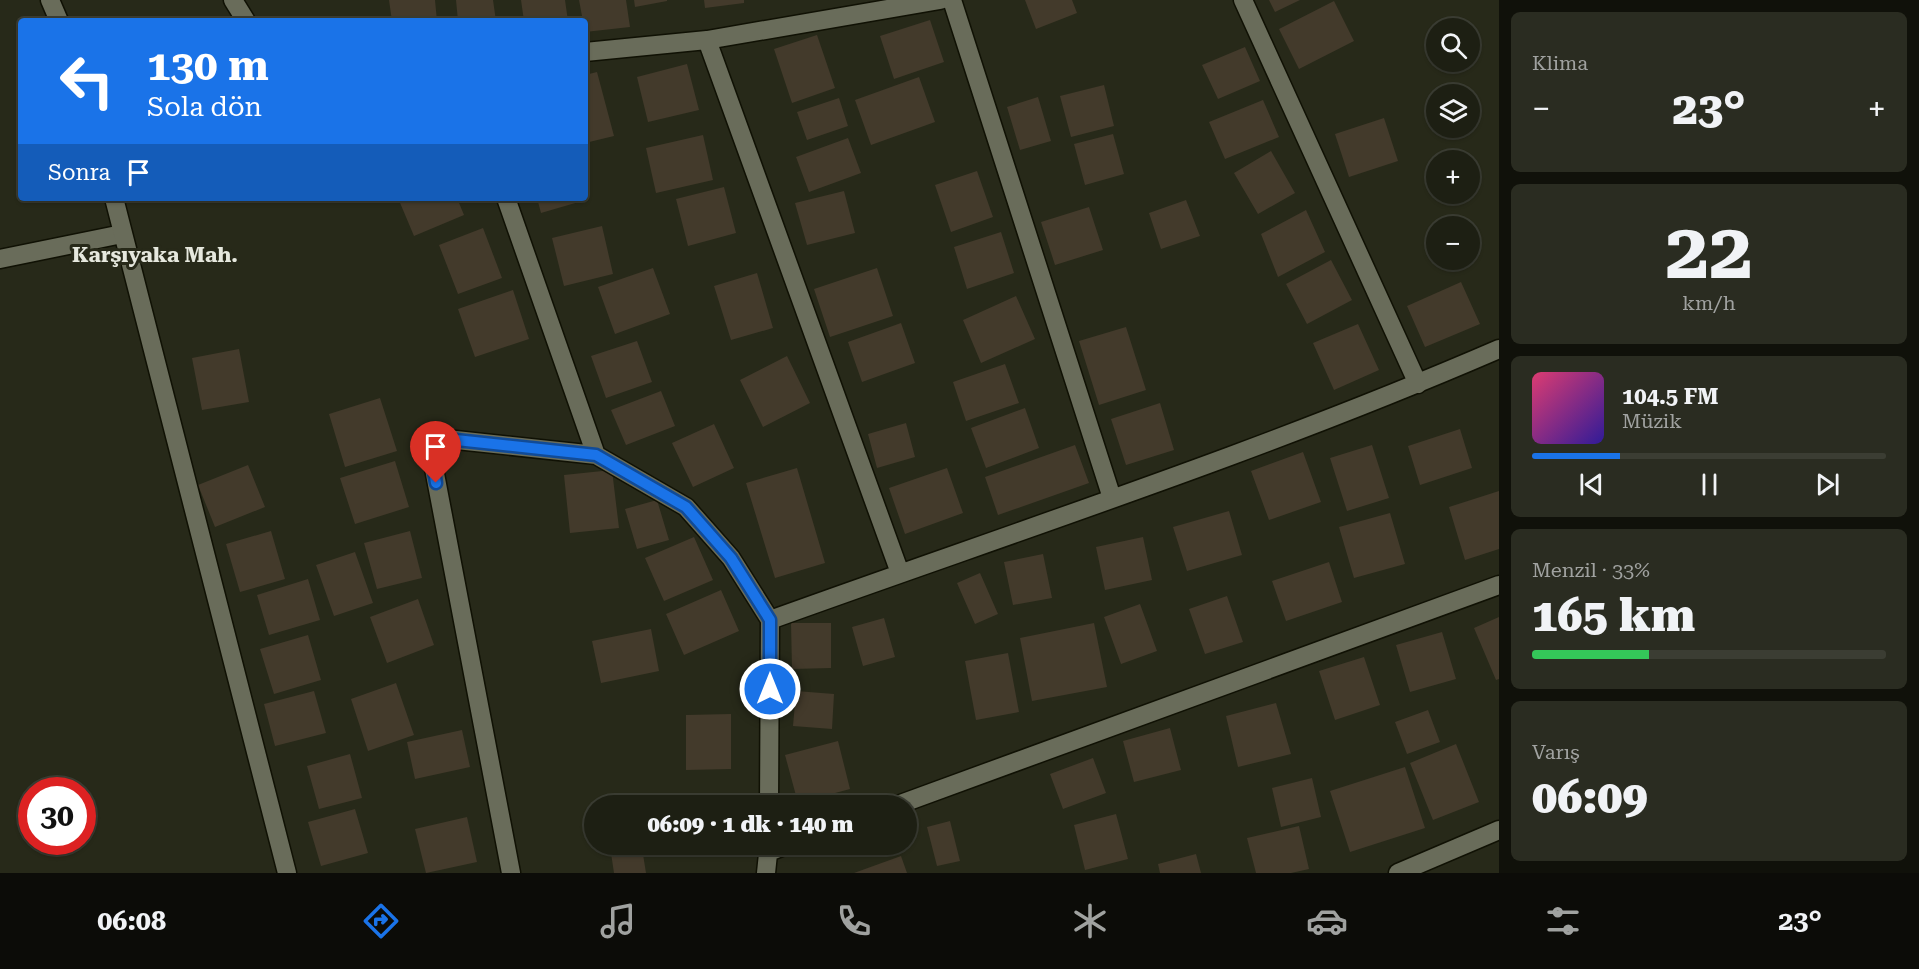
<!DOCTYPE html>
<html lang="tr">
<meta charset="utf-8">
<style>
:root{--surface:#1d1f13;--page:#2a2c21;--text:#f1f3f6;--muted:#a0a2a0;--line:#3b3d33;--accent:#1a73e8}
body{margin:0;font-family:"Roboto Serif",serif;background:var(--page);color:var(--text);height:100vh;display:flex;flex-direction:column;font-size:22px;white-space:nowrap}
*{box-sizing:border-box;margin:0}
p{font-size:20px;color:var(--muted)}
.icon{flex:none;width:33px;height:33px;fill:none;stroke:currentColor;stroke-width:2;stroke-linecap:round;stroke-linejoin:round}
.map{position:relative;flex:1;overflow:hidden}
.panel{display:flex;flex-direction:column;gap:12px;padding:12px;background:#10110a;width:420px}
.panel>*{flex:none}
.guide{position:absolute;left:18px;top:18px;width:570px;height:183px;border-radius:6px;box-shadow:0 2px 4px #0004,0 0 0 2px var(--line);background:#1a73e8;color:#fff;overflow:hidden}
.controls{position:absolute;left:1426px;top:18px;display:grid;gap:12px}
.controls a{display:grid;place-items:center;width:54px;height:54px;border-radius:50%;background:var(--surface);box-shadow:0 2px 4px #0004,0 0 0 2px var(--line);font-size:30px}
.speed{position:absolute;left:18px;top:777px;display:flex;gap:12px;font-size:30px;font-weight:700;text-align:center}
.speed>*{display:grid;place-content:center;width:78px;height:78px;border-radius:50%;background:var(--surface);box-shadow:0 2px 4px #0004,0 0 0 2px var(--line);line-height:1}
.speed .limit{border:9px solid #d22;background:#fff;color:#111}
.pin{position:absolute;display:grid;place-items:center;width:51px;height:51px;color:#fff;margin:-62px -26px;border-radius:50% 50% 50% 0;rotate:-45deg;box-shadow:0 0 6px #0007}
.pin .icon{rotate:45deg}
.me{position:absolute;width:66px;margin:-33px;rotate:0deg;stroke-linejoin:round;filter:drop-shadow(0 0 4px #0008)}
.turn{display:flex;align-items:center;gap:21px;height:126px;padding:0 30px;font-size:27px}
.turn .icon{width:78px;height:78px;stroke-width:2.5}
.turn b{display:block;font-size:42px;line-height:51px}
.then{display:flex;align-items:center;height:57px;padding:0 30px;background:#0003;gap:12px;font-size:22px}
.big{font-size:45px;font-weight:800;line-height:1.1}
.panel .card{flex:1;display:flex;flex-direction:column;justify-content:center;gap:9px;min-width:0;padding:0 21px;border-radius:9px;background:var(--page)}
.panel .dial{align-items:center;gap:0}
.dial b{font-size:78px;line-height:1}
.song{display:flex;align-items:center;gap:18px}
.cover{width:72px;height:72px;border-radius:9px;background:linear-gradient(135deg,hsl(340 70% 55%),hsl(250 70% 35%))}
.played{height:6px;border-radius:3px;background:linear-gradient(90deg,var(--accent) 25%,var(--line) 25%)}
.keys{display:flex;justify-content:space-around;direction:ltr}
.heat{display:flex;justify-content:space-between;align-items:center;font-size:33px;direction:ltr}
.charge{height:9px;border-radius:4px;background:linear-gradient(90deg,#34c759 33%,var(--line) 0)}
.trip{position:absolute;left:584px;top:795px;width:333px;height:60px;border-radius:30px;background:var(--surface);box-shadow:0 2px 4px #0004,0 0 0 2px var(--line);font-weight:800;line-height:60px;text-align:center}
.menu{display:flex;height:96px;justify-content:space-around;align-items:center;background:#0c0c08;color:var(--muted)}
.menu .icon{width:42px;height:42px}
.menu .active{color:var(--accent)}
.menu b{font-size:27px;color:var(--text)}
main{display:flex;flex:1;min-height:0}
.map>svg:first-child{display:block}
.building{fill:#433a2b}
.lines{fill:none;stroke-linecap:round;stroke-linejoin:round}
.street-casing{stroke:#101104;stroke-width:21}
.secondary-casing{stroke:#101104;stroke-width:21}
.street{stroke:#696c5a;stroke-width:18}
.secondary{stroke:#696c5a;stroke-width:18}
.route-casing{stroke:#114b97;stroke-width:15}
.route{stroke:#1a73e8;stroke-width:10}
.labels{text-anchor:middle;dominant-baseline:central;stroke-width:6;stroke-linejoin:round;paint-order:stroke}
.district-label{font-size:21px;font-weight:bold;fill:#e6e8de;stroke:#272919}
</style>
<main>
<div class="map">
<svg width="1499" height="873" viewBox="0 0 1499 873">
<rect width="100%" height="100%" fill="#272919"/>
<path class="building" d="M389,0H435L437,21H392Z
M456,0H493L496,21H458Z
M521,0H565L568,21H524Z
M579,0H626L630,27L585,32Z
M634,0H667V1L635,7Z
M704,0H744V3L705,8Z
M1025,0H1072L1077,13L1036,29Z
M1269,0H1300L1275,12Z
M1334,1L1354,41L1299,69L1279,29Z
M930,20L944,62L894,79L880,36Z
M817,35L835,88L792,103L774,49Z
M1245,47L1260,81L1218,99L1202,65Z
M687,64L699,110L648,122L637,77Z
M597,72L614,136L585,143V75Z
M919,77L935,122L871,145L855,100Z
M1104,85L1114,126L1071,137L1060,96Z
M1038,97L1051,141L1020,150L1007,107Z
M839,98L848,126L807,140L797,112Z
M1263,100L1279,137L1225,159L1209,122Z
M1384,118L1398,161L1349,177L1335,134Z
M1113,134L1124,174L1085,185L1074,144Z
M703,135L713,180L656,193L646,148Z
M848,138L861,173L809,192L796,157Z
M1271,151L1295,193L1258,214L1234,173Z
M977,171L993,217L951,232L935,185Z
M586,186L589,199L541,213L537,198H585Z
M724,187L736,233L688,246L676,199Z
M844,191L855,233L807,245L795,203Z
M398,198H457L464,215L414,236Z
M1186,200L1200,236L1161,249L1149,213Z
M1089,207L1103,250L1055,265L1041,222Z
M1306,210L1325,252L1278,277L1261,234Z
M602,226L613,274L564,286L552,238Z
M483,228L502,278L458,294L439,245Z
M1001,232L1014,273L967,289L954,247Z
M1331,260L1352,300L1307,324L1286,284Z
M653,268L670,314L615,334L598,287Z
M877,268L893,316L830,337L814,289Z
M757,273L773,328L731,340L714,286Z
M1461,282L1480,324L1425,347L1407,306Z
M513,290L529,339L475,357L458,309Z
M1016,296L1035,339L981,363L963,320Z
M901,323L915,363L862,382L848,342Z
M1358,324L1379,370L1334,390L1313,343Z
M1126,327L1146,390L1099,405L1079,341Z
M637,341L652,382L606,398L591,356Z
M239,349L249,402L202,410L192,358Z
M787,356L810,403L763,427L740,380Z
M1005,364L1019,403L966,421L953,382Z
M661,391L675,426L626,445L611,410Z
M380,398L397,451L345,467L329,414Z
M1160,403L1174,450L1126,465L1111,419Z
M1025,408L1039,448L986,468L971,428Z
M906,423L915,457L877,468L868,434Z
M714,424L734,468L693,487L672,443Z
M1460,429L1472,468L1420,485L1408,446Z
M1075,445L1089,483L998,515L985,477Z
M1372,445L1389,498L1347,511L1330,458Z
M1303,452L1321,502L1269,520L1251,471Z
M395,461L409,507L355,524L340,478Z
M248,465L265,507L215,527L198,485Z
M797,468L825,563L775,578L746,483Z
M947,468L963,513L905,534L889,488Z
M612,470L619,528L570,533L564,475Z
M1499,491V549L1465,560L1449,507Z
M657,500L669,540L637,549L625,509Z
M1229,511L1242,555L1187,571L1173,527Z
M1390,513L1405,564L1354,578L1339,527Z
M271,531L285,579L240,592L226,544Z
M410,531L422,578L377,589L364,543Z
M694,537L713,580L664,601L645,558Z
M1143,537L1152,580L1105,590L1096,547Z
M355,552L373,603L334,616L316,565Z
M1043,554L1052,598L1013,605L1004,562Z
M1329,562L1342,602L1286,621L1272,581Z
M980,573L998,614L975,624L957,583Z
M308,579L320,620L269,635L257,595Z
M721,590L739,631L684,655L666,614Z
M1227,596L1243,642L1205,654L1189,609Z
M418,599L434,645L387,663L370,617Z
M1140,604L1157,651L1121,664L1104,617Z
M1499,617V679L1496,680L1474,628Z
M884,618L895,657L863,666L852,627Z
M791,623H831V668L792,669Z
M1094,623L1107,687L1032,701L1020,638Z
M651,629L659,671L601,683L592,641Z
M1442,632L1456,679L1410,692L1396,645Z
M308,635L321,680L274,694L260,649Z
M1008,653L1019,712L976,720L965,661Z
M1364,657L1380,705L1335,720L1319,671Z
M396,683L414,735L368,751L351,699Z
M314,691L326,733L275,746L264,704Z
M796,691L834,694L832,729L793,726Z
M1276,703L1291,754L1238,767L1226,716Z
M1428,710L1440,742L1407,754L1395,722Z
M731,714V769L686,770V715Z
M1170,728L1181,770L1134,782L1123,741Z
M462,730L470,767L415,779L407,742Z
M838,741L850,789L798,803L785,755Z
M1456,744L1479,802L1433,820L1410,763Z
M350,754L362,798L319,809L307,766Z
M1093,758L1106,793L1063,809L1050,774Z
M1405,767L1425,828L1350,852L1330,791Z
M1312,778L1321,817L1281,827L1272,788Z
M355,809L368,853L321,866L308,822Z
M1116,814L1128,859L1085,870L1074,825Z
M467,817L477,862L426,873L415,829Z
M950,821L960,861L937,866L927,827Z
M1299,826L1309,869L1291,873H1256L1247,838Z
M642,848L646,873H614L611,853Z
M1196,854L1201,873H1160L1158,864Z
M901,856L907,873H854Z"/>
<g class="lines">
<defs>
<path id="street" d="M233,0L246,21
M952,0L1112,498
M1243,0L1418,384
M707,40L900,573
M585,52L707,40L940,0
M506,198L596,455
M0,259L122,234
M770,620C1014,532 1261,452 1499,349
M895,806L1499,585
M769,852L789,844
M511,873L428,437L596,455L686,507L731,558L770,620L769,806
M766,873L769,844"/>
<path id="secondary" d="M50,0L59,21
M114,198L287,873
M1398,873L1499,830"/>
</defs>
<use href="#street" class="street-casing"/>
<use href="#secondary" class="secondary-casing"/>
<use href="#street" class="street"/>
<use href="#secondary" class="secondary"/>
</g>
<g class="lines">
<defs>
<path id="route" d="M436,483L428,437L596,455L686,507L731,558L770,620V689"/>
</defs>
<use href="#route" class="route-casing"/>
<use href="#route" class="route"/>
</g>
<g class="labels">
<g class="district-label">
<text x="155" y="255">Karşıyaka Mah.</text>
</g>
</g>
</svg>
<div class="controls">
<a><svg class="icon" aria-label="search" viewBox="0 0 24 24"><circle cx="10" cy="10" r="6"/><path d="M15 15l6 6"/></svg></a>
<a><svg class="icon" aria-label="layers" viewBox="0 0 24 24"><path d="M12 4l9 5-9 5-9-5zM3 14l9 5 9-5"/></svg></a>
<a>+</a>
<a>−</a>
</div>
<div class="speed"><div class="limit">30</div></div>
<div class="pin" style="left:436px;top:483px;background:#d93025"><svg class="icon" aria-label="arrive" viewBox="0 0 24 24"><path d="M6 21V4h12l-3 4 3 4H6"/></svg></div>
<svg class="me" style="left:770px;top:689px" viewBox="-20 -20 40 40"><circle r="17" fill="#1a73e8" stroke="#fff" stroke-width="3"/><path d="M0-11L8 9 0 5-8 9z" fill="#fff"/></svg>
<div class="trip">06:09 · 1 dk · 140 m</div>
<div class="guide">
<div class="turn"><svg class="icon" aria-label="left" viewBox="0 0 24 24"><path d="M17 20v-9H6M10 6l-5 5 5 5"/></svg><div><b>130 m</b>Sola dön</div></div>
<div class="then">Sonra<svg class="icon" aria-label="arrive" viewBox="0 0 24 24"><path d="M6 21V4h12l-3 4 3 4H6"/></svg></div>
</div>
</div>
<section class="panel">
<div class="card"><p>Klima</p>
<div class="heat"><a>−</a><b class="big">23°</b><a>+</a></div>
</div>
<div class="card dial"><b>22</b><p>km/h</p></div>
<div class="card">
<div class="song"><i class="cover"></i><div><b>104.5 FM</b><p>Müzik</p></div></div>
<div class="played"></div>
<div class="keys"><svg class="icon" aria-label="previous" viewBox="0 0 24 24"><path d="M18 5L8 12l10 7zM5 5v14"/></svg><svg class="icon" aria-label="pause" viewBox="0 0 24 24"><path d="M8 5v14M16 5v14"/></svg><svg class="icon" aria-label="next" viewBox="0 0 24 24"><path d="M6 5l10 7-10 7zM19 5v14"/></svg></div>
</div>
<div class="card"><p>Menzil · 33%</p><b class="big">165 km</b><div class="charge"></div></div>
<div class="card"><p>Varış</p><b class="big">06:09</b></div>
</section>
</main>
<nav class="menu">
<b>06:08</b>
<svg class="icon active" aria-label="directions" viewBox="0 0 24 24"><path d="M12 3l9 9-9 9-9-9zM9 14v-3h6M13 9l2 2-2 2"/></svg>
<svg class="icon" aria-label="music" viewBox="0 0 24 24"><path d="M9 18V5l10-2v13"/><circle cx="6" cy="18" r="3"/><circle cx="16" cy="16" r="3"/></svg>
<svg class="icon" aria-label="phone" viewBox="0 0 24 24"><path d="M5 4h4l2 5-3 2q2 4 5 5l2-3 5 2v4C11 20 4 13 5 4z"/></svg>
<svg class="icon" aria-label="climate" viewBox="0 0 24 24"><path d="M12 3v18M4 7l16 10M4 17L20 7"/></svg>
<svg class="icon" aria-label="car" viewBox="0 0 24 24"><path d="M5 17H2v-5l4-1 3-4h7l3 4 3 1v5h-3M9 17h6M6 11h13"/><circle cx="7" cy="17" r="2"/><circle cx="17" cy="17" r="2"/></svg>
<svg class="icon" aria-label="filters" viewBox="0 0 24 24"><path d="M4 7h16M4 17h16"/><circle cx="9" cy="7" r="2"/><circle cx="15" cy="17" r="2"/></svg>
<b>23°</b>
</nav>
